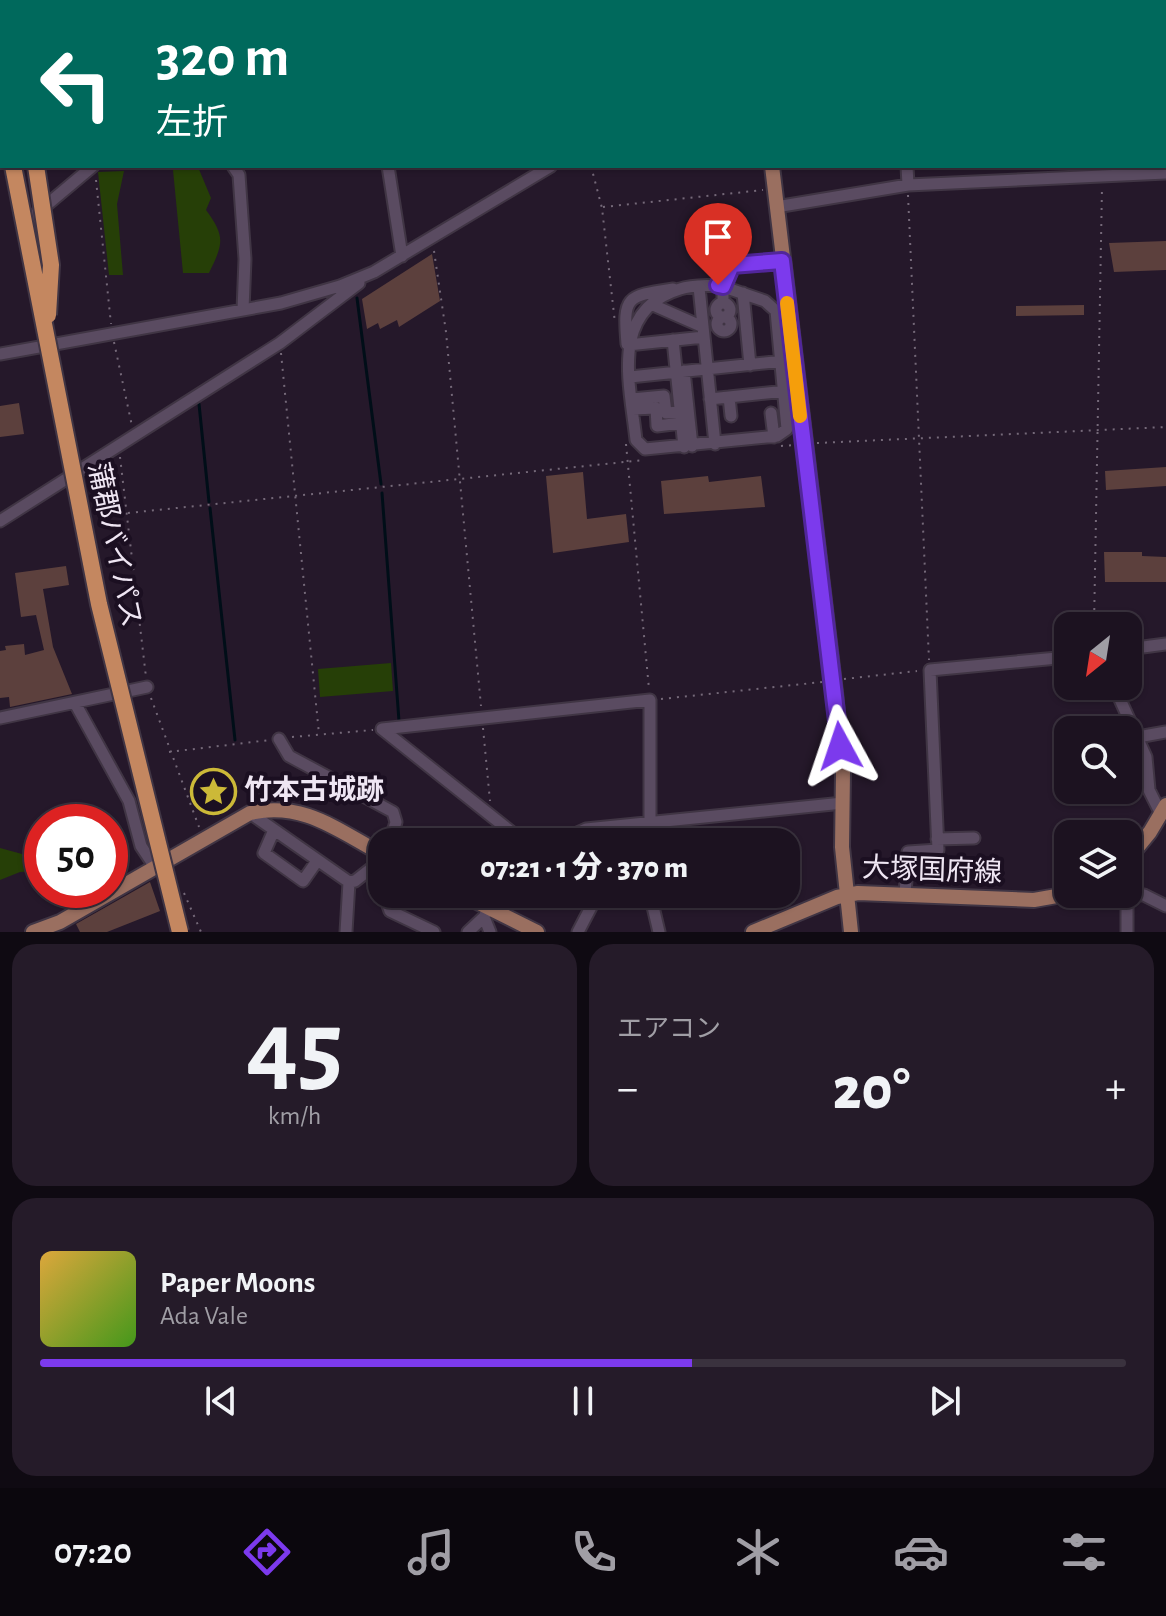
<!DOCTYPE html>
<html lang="ja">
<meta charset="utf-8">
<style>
:root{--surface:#1c1220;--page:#251b29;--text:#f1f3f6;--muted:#a09ea5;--line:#3a323e;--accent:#7c3aed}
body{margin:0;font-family:"Alegreya Sans","Noto Sans JP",sans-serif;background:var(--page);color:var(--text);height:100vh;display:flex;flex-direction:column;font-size:30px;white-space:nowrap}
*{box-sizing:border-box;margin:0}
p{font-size:26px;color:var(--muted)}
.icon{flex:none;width:44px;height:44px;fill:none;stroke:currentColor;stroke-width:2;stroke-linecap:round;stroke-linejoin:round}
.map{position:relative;height:932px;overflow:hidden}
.side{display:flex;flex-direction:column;gap:12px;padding:12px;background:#0f0a12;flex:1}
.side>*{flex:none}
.top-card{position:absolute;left:0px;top:0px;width:1166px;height:168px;box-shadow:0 2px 6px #0004,0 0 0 2px var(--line);background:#00695c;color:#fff;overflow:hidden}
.needle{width:52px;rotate:210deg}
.tools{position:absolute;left:1054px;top:612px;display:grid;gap:16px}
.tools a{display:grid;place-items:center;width:88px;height:88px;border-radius:16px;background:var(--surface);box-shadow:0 2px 6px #0004,0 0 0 2px var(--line);font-size:40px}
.speed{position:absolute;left:24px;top:804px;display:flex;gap:16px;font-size:40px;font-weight:700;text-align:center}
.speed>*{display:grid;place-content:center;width:104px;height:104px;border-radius:50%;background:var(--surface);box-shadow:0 2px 6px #0004,0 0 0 2px var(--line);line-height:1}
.speed .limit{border:12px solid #d22;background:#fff;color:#111}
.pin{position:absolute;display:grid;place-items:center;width:68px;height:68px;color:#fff;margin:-82px -34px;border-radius:50% 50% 50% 0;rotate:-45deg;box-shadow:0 0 8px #0007}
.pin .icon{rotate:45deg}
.me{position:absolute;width:88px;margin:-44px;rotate:355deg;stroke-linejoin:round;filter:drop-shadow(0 0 6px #0008)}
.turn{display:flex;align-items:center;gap:28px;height:168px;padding:0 24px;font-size:36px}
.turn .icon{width:104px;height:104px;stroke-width:2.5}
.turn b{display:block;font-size:56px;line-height:68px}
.big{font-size:60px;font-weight:800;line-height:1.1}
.side .card{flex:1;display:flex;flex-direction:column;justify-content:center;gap:12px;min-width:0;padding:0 28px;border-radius:24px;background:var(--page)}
.side .dial{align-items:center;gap:0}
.dial b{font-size:104px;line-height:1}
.song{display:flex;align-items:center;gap:24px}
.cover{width:96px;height:96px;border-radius:12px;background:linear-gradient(135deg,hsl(40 70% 55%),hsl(100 70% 35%))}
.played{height:8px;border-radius:4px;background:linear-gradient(90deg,var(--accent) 60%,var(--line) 60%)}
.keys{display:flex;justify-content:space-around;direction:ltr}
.heat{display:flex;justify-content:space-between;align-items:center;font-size:44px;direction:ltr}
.side .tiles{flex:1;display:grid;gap:12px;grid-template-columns:1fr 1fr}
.card:last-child{grid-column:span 2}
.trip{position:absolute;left:368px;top:828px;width:432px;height:80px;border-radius:24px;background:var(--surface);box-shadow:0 2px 6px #0004,0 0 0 2px var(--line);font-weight:800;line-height:80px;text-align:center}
.tab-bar{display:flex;height:128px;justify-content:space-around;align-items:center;background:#0b070d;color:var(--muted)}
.tab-bar .icon{width:56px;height:56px}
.tab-bar .current{color:var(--accent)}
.tab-bar b{font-size:36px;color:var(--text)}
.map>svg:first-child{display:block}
.green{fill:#263f07}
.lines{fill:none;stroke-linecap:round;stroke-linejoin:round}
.stream{stroke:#000e18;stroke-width:3}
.building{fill:#5c403d}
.minor-casing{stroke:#403544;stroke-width:15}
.major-casing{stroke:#403544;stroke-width:18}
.highway-casing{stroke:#403544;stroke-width:20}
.path{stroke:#756979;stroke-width:2;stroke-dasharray:2 6;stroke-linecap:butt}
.minor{stroke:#5a4b61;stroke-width:11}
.major{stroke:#9a6f60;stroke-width:14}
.highway{stroke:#c48760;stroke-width:16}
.highway-bridge-casing{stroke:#403544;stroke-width:20;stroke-linecap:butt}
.highway-bridge{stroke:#c48760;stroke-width:16}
.route-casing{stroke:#51269a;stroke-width:20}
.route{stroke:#7c3aed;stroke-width:14}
.slow{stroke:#f59e0b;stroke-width:14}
.labels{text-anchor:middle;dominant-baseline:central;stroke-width:8;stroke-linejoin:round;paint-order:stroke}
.street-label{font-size:28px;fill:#efe6f3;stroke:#1b0f21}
.poi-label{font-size:28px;font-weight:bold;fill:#efe6f3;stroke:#1b0f21;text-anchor:start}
</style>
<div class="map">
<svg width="1166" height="932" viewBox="0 0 1166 932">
<rect width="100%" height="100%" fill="#25182a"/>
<path class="green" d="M198,167L211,198L206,210C226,237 223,244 209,273H183L173,170Z
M124,171L117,204L123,275H109L98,172Z
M391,663L393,691L320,697L318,669Z
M0,848L22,854L42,853V871L20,872L0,880Z"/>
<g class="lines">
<path class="stream" d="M357,298L381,484
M199,404L209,502
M382,493L399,721
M210,508L235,740"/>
</g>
<path class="building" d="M1166,241V270L1114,272L1109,243Z
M432,254L440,301L399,327L397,320L380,329L378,323L367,329L362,299Z
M1084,305V315L1016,316V306Z
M19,403L24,434L0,437V406Z
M1166,467V486L1106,490L1105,471Z
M583,472L587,519L626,514L629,542L553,553L546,476Z
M708,476L709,482L761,476L765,507L664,514L661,481Z
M1104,552H1142V556L1166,557V582H1105Z
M66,566L69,585L43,589L53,647L72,694L10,707L9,697L0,698V651L6,650L5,646L24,644L25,655L44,650L36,615L21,617L15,573Z
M150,882L160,911L107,932H80L76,924Z"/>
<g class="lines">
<defs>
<path id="minor" d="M944,0V2
M364,2V0
M808,2L811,0
M1096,2V0
M0,146L2,153
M233,166L239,175L245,259L243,310
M388,166L402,256
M907,166L908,185
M776,207L908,185L1166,173
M22,220L24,224L93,166
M718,285L765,301L776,311L787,429L777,436L645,449L636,440C630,384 609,310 680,289C692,285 706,286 718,285Z
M699,287L715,444
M743,293L750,365
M716 310a7 7 0 1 1 14 0a7 7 0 1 1-14 0Z
M723,303V286L732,265L782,261
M653,305L703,327
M717 324a7 7 0 1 1 14 0a7 7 0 1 1-14 0Z
M673,340L684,447
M627,344C623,296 626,296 673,289
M628,345L704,337
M0,354L281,303L340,286L374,272L551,166
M684,371L692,446
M630,377L783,361
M729,397L731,416
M632,399L664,396L666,413L680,412
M710,399L786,391
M633,409L656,408L657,426L681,423
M771,413L774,437
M0,521L280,343L359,283
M1128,649L1166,644
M1114,686L1146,757L1149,790L1161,814
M75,703L129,801L141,846L155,867
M0,718L147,687
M382,729L650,700V842
M382,729L524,842
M1138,737L1166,732
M279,739L289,756L393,812L396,822L390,842
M250,813L349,882L355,881L382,860
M274,830L264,853L303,881L317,861
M937,839L974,838
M557,842L586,829L843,803
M379,863L382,881
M384,894L390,911L434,932
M577,894L591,907L578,932
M650,894L659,932
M905,894L908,852L938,850L930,670L1068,657
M1127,894V932
M1128,894L1144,895L1166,906
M484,917L490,932
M346,932L349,882
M468,932L484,917L495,894"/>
<path id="major" d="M705,0L706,2
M741,0V2
M772,166L835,692L843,773L842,847L851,932
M1128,859L1150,832L1166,805
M461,894L537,932
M33,932L60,922L250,813C303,801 337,830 382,854
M753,932L837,897L858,893L1034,900L1068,894"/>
<path id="highway" d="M12,0L13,2
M0,52L2,62
M0,99L2,110"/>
</defs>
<use href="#minor" class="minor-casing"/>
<use href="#major" class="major-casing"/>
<use href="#highway" class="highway-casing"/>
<path class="path" d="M25,0L60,2
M322,0H337
M82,2L83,0
M111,2H117
M136,2L151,0
M591,166L602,208L615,323
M96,180L111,324
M908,195L929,660
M603,207L763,190
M434,251L446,332L481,706
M114,342L132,426
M281,353L319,734
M817,443L1166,427
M626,444L649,689
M781,446L795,445
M120,457L146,677
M128,513L644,460
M1094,626L1102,187
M844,679L917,671
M151,698L199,827
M661,699L822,682
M483,728L490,801
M292,737L373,730
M169,752L270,740
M184,893L201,932"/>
<use href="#minor" class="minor"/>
<use href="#major" class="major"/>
<use href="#highway" class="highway"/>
<defs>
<path id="highway-bridge" d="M13,166L99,604L180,932
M36,166L51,265L48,315"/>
</defs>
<use href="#highway-bridge" class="highway-bridge-casing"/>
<use href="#highway-bridge" class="highway-bridge"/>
</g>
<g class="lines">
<defs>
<path id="route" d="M718,285L723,286L732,265L782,261L840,746"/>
</defs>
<use href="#route" class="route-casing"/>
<use href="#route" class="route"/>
<path class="slow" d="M787,303L800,416"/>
</g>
<defs>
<symbol id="sight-ring" viewBox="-11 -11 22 22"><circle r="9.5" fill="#1b0f21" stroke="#ccb938" stroke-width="1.5"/><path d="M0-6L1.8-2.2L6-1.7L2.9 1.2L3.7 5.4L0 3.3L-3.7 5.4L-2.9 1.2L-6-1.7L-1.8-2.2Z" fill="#ccb938"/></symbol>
</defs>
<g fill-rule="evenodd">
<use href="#sight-ring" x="188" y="766" width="51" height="51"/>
</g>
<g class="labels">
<g class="street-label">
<text transform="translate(114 545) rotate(78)">蒲郡バイパス</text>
<text transform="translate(932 871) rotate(2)">大塚国府線</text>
</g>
<g class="poi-label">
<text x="244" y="791">竹本古城跡</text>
</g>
</g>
</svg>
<div class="tools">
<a><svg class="needle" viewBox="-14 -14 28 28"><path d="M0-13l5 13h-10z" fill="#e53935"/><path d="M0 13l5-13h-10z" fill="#a09ea5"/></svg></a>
<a><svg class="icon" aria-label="search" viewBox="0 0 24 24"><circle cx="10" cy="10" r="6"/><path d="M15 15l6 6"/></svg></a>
<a><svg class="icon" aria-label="layers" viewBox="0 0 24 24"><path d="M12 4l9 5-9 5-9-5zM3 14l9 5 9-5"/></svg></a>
</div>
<div class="speed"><div class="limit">50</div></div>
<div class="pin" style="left:718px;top:285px;background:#d93025"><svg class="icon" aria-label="arrive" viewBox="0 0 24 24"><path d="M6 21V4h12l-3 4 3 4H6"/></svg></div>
<svg class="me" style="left:840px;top:746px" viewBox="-20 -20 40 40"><path d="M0-17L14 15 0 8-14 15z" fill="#7c3aed" stroke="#fff" stroke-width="4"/></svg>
<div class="trip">07:21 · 1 分 · 370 m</div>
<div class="top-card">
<div class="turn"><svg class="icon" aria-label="left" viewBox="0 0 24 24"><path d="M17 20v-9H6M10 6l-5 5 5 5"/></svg><div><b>320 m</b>左折</div></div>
</div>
</div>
<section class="side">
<div class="tiles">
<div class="card dial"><b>45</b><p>km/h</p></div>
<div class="card"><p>エアコン</p>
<div class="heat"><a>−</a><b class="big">20°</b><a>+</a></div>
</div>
<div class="card">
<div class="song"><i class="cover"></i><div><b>Paper Moons</b><p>Ada Vale</p></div></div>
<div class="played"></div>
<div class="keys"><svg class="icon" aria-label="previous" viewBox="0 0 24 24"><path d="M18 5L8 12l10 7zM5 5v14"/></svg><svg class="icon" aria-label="pause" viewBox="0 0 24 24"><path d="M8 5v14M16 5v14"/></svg><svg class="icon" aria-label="next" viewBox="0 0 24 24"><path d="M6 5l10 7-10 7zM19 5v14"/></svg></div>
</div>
</div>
</section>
<nav class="tab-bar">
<b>07:20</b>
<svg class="icon current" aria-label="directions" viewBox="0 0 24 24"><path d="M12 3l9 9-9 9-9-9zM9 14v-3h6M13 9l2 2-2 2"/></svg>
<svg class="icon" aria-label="music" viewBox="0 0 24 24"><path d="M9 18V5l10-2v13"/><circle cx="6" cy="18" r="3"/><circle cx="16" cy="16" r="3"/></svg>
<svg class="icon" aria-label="phone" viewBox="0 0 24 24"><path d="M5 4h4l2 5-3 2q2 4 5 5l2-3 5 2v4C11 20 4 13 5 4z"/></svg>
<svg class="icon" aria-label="climate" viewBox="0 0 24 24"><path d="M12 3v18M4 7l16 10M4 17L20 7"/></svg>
<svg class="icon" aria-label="car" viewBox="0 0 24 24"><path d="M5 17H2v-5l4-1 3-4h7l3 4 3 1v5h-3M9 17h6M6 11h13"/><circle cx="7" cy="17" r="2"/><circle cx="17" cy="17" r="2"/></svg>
<svg class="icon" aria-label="filters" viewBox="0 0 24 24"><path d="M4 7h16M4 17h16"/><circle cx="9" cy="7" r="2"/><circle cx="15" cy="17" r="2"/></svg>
</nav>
